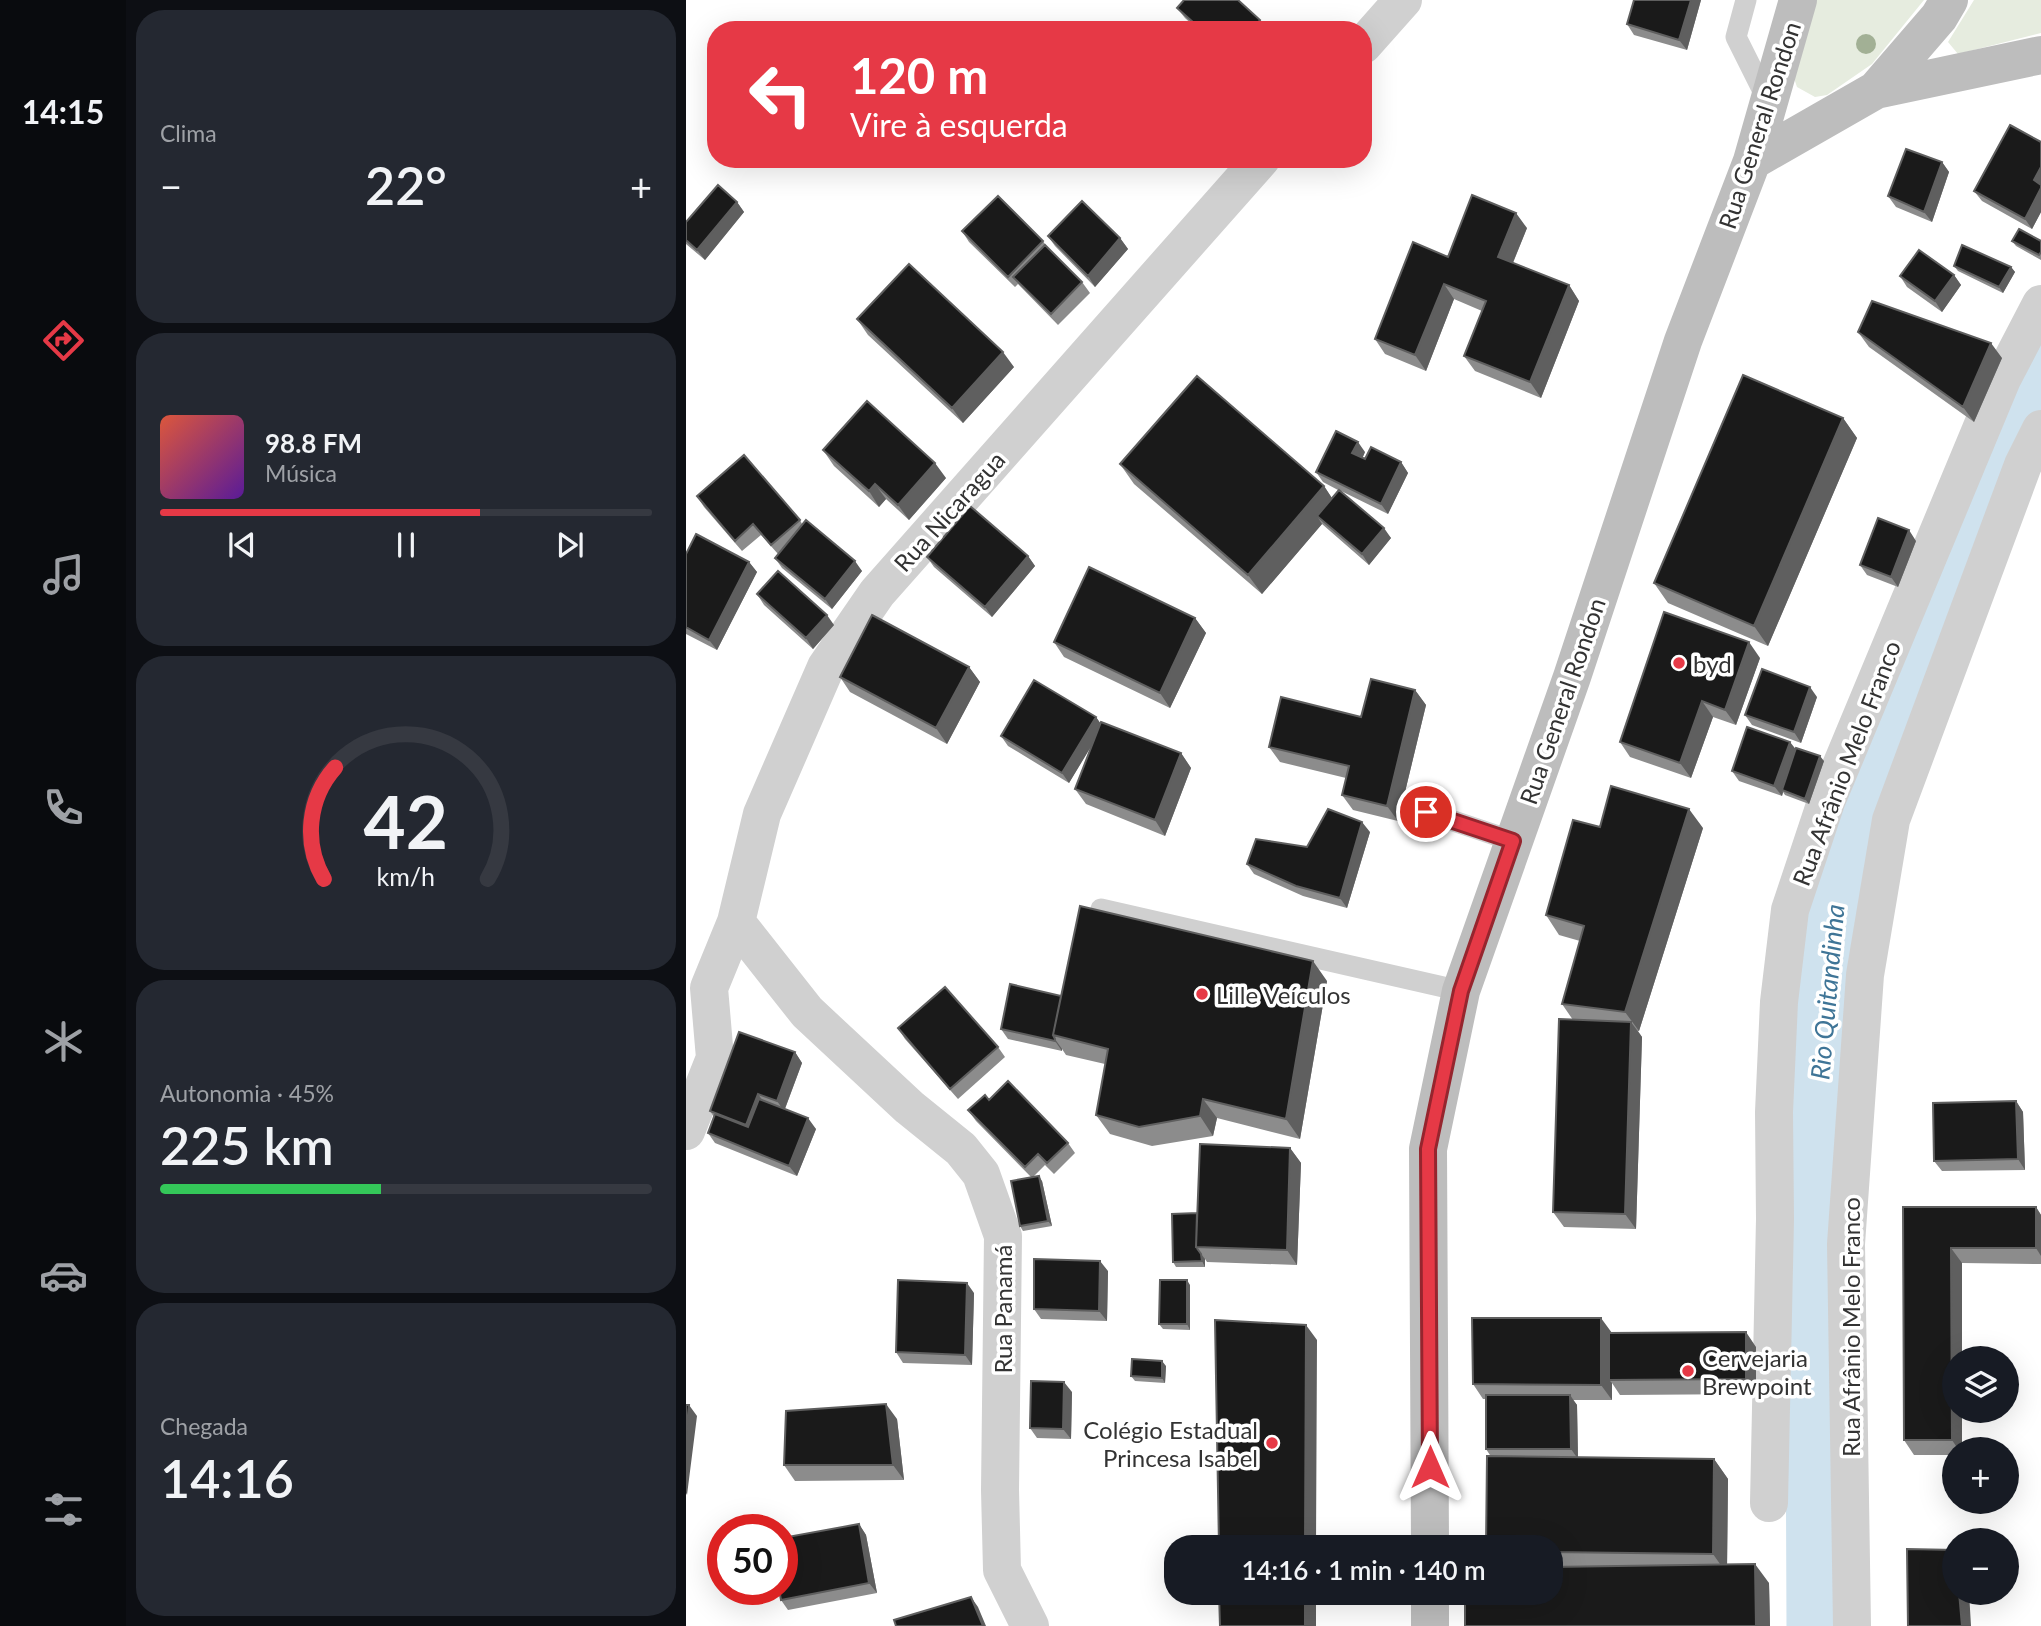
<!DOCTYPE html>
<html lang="pt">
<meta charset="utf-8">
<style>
:root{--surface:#171b24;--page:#242831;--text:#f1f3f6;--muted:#9ea1a6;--line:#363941;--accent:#e63946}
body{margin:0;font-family:Lato,sans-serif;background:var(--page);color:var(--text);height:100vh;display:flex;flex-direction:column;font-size:26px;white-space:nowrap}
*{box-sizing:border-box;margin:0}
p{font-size:23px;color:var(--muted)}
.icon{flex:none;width:38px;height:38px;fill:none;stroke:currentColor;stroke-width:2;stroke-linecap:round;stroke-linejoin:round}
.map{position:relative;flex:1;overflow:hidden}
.sheet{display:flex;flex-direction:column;gap:10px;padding:10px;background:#0d0f14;width:560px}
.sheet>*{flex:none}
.banner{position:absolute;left:21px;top:21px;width:665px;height:147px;border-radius:28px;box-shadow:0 7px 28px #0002;background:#e63946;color:#fff;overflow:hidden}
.buttons{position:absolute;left:1256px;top:1346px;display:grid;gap:14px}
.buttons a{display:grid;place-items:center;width:77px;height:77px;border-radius:50%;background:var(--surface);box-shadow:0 7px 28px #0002;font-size:35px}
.speed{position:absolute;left:21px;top:1514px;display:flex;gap:14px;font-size:35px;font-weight:700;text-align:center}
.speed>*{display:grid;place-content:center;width:91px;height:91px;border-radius:50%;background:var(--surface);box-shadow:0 7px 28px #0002;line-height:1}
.speed .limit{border:10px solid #d22;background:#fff;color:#111}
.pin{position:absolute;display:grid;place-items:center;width:60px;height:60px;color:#fff;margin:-30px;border:4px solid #fff;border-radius:50%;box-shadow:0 2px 7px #0007}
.me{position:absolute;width:77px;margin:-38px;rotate:0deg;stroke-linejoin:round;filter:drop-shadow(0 0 5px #0008)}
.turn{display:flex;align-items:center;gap:24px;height:147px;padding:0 28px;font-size:32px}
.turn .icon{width:91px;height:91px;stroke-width:2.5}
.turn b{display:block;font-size:49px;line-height:60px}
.big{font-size:52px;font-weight:600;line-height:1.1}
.sheet .tile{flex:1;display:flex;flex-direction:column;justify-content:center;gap:10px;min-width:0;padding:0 24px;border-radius:28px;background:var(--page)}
.sheet .dial{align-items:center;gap:0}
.dial svg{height:182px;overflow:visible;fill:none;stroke:var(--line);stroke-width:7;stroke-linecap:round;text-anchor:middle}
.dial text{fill:var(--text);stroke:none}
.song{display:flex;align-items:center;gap:21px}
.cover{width:84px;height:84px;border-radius:10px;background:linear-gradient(135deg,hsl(10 70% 55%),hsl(270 70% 35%))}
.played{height:7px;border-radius:4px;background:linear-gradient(90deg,var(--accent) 65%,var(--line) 65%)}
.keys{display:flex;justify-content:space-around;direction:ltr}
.heat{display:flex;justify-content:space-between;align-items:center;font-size:38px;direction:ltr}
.charge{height:10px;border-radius:5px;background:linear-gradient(90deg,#34c759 45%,var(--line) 0)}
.trip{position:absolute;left:478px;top:1535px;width:399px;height:70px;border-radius:28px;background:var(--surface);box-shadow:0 7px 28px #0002;font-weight:600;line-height:70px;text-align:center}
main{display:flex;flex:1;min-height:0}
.dock{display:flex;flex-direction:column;width:126px;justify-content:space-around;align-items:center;background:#090b0e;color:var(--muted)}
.dock .icon{width:49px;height:49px}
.dock .active{color:var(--accent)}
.dock b{font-size:32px;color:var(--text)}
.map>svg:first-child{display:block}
.park{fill:#e6ecdf}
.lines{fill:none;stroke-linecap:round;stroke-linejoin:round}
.river{stroke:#cfe2ee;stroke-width:63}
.lane{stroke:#d0d0d0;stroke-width:21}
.street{stroke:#d0d0d0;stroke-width:38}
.secondary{stroke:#bdbdbd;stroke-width:38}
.tree{fill:#a2b095}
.wall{fill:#8c8c8c}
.shaded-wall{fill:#5f5f5f}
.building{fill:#1a1a1a;stroke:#5f5f5f;stroke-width:2}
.route-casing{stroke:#96252e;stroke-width:18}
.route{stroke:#e63946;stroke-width:12}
.poi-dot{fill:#e63946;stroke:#fff;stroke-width:2.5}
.labels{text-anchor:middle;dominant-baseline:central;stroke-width:7;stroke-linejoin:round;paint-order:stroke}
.street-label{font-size:24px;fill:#333;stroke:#fff}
.poi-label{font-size:24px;fill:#333;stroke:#fff;text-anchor:start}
.water-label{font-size:26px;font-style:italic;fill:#3f7597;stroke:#fff}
</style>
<main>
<nav class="dock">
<b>14:15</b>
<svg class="icon active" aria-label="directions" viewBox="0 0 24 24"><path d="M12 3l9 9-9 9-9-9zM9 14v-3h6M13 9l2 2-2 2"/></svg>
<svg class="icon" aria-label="music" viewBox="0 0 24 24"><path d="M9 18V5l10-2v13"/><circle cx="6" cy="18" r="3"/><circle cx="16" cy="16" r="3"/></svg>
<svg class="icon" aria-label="phone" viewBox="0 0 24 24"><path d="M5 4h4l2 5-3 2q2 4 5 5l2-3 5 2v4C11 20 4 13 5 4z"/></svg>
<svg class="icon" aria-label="climate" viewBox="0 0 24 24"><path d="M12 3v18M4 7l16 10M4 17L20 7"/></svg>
<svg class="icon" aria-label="car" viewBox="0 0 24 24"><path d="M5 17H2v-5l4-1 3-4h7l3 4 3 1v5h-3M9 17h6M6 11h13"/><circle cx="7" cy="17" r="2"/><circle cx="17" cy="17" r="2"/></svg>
<svg class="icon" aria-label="filters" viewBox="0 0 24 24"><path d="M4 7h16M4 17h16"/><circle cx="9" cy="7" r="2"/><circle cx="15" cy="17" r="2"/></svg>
</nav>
<section class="sheet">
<div class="tile"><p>Clima</p>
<div class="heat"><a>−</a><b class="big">22°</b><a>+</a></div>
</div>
<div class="tile">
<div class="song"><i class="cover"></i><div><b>98.8 FM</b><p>Música</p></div></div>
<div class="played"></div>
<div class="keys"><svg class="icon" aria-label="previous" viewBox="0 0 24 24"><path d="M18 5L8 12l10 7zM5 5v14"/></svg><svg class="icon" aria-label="pause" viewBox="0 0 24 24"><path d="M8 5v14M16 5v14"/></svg><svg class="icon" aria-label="next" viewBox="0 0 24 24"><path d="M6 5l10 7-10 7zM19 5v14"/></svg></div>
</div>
<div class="tile dial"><svg viewBox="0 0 100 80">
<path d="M14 69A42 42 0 1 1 86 69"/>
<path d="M14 69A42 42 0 0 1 19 20" stroke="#e63946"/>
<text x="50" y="56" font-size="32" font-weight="700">42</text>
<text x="50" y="72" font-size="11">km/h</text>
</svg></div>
<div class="tile"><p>Autonomia · 45%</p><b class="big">225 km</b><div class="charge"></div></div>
<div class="tile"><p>Chegada</p><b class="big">14:16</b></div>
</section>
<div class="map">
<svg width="1355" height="1626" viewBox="0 0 1355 1626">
<rect width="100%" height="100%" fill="#fff"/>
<path class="park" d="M1129,0H1238L1186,64L1141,95L1129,97L1111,87L1106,72Z
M1288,0H1355V33L1272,54L1262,42Z"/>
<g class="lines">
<path class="river" d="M1132,1626L1130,1139L1144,909L1305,467L1355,354"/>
<path class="lane" d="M1060,0L1050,37L1082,101
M720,805L827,841
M415,909L775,991"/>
<path class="street" d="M677,45L717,0
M50,922L121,1012L223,1107L275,1149L295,1174L317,1236L314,1490L316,1570L344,1626
M0,1131L29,1058L23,988L50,922L76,814L140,667L191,593L575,159
M1083,1503L1089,1219L1088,1112L1093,1002L1104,910L1140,802L1316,379L1355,304
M1166,1626L1160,1244L1179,975L1205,820L1337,465L1355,429"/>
<path class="secondary" d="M1190,90L1253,17L1263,0
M1066,161L1190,90L1355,55
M744,1547L742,1149L775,991L886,677L997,341L1066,161L1112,0
M744,1626V1592"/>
</g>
<circle class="tree" cx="1180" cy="44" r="10"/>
<path class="wall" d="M948,0H1015L1001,50L948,35L941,24Z
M491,8L581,30H512L499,18Z
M1355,142V212L1346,229L1296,201L1288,191Z
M1256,162L1263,172L1246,222L1210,207L1202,196Z
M51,202L58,212L19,260L0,244V222Z
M841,228L827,263L883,285L893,301L855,398L789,371L778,356L796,311L768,299L740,371L699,354L689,339L762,257Z
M276,231L357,241L362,249L396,282L404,293L372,325L332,284L329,287L283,242Z
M362,236L434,238L442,249L409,287L369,246Z
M1326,241H1355V260L1330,246Z
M1268,266L1325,267L1329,272L1317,293L1272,271Z
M1268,275L1275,285L1256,312L1221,287L1214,276Z
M171,319L328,367L277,423L182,335Z
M1172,332L1316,358L1288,422L1183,347Z
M1157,418L1171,438L1082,646L982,603L968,583Z
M137,450L260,478L223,520L200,499L193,507L148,466Z
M679,452L676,458L679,459L715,462L722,473L702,514L655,491L705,538L683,565L636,524L576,594L448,484L434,464L638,486L646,498L652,490L637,482L630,472Z
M11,496L114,520L116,524L176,571L146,609L96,568L89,558L92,554L75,535L56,551L18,507Z
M1230,541L1212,587L1181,575L1174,565Z
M0,554L63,562L71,572L31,650L0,634Z
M342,556L349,566L306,617L248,567L241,557Z
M71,594L148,625L127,649L78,605Z
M509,618L520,633L484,708L378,657L368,642Z
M1074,658L1050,725L1027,717L1005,778L944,757L934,742Z
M283,667L294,682L261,744L164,692L154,677Z
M729,690L740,705L712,821L667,810L656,795L660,778L594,762L583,747L675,717Z
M1131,697L1115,743L1066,725L1059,715Z
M410,717L414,723L495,753L505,768L479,836L400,804L389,789L405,746L383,783L322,746L315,736Z
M1110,749L1138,761L1123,804L1099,795L1097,792L1096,796L1053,781L1046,771Z
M914,827L1017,828L953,1031H952L956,1037L950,1229L878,1227L867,1212L887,1020L876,1004L894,941L873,935L860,915Z
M684,832L661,908L617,896L568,874L561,864L621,847Z
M641,981L614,1139L531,1118L527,1136L466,1146L424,1134L410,1115L419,1064L380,1055L376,1049V1051L322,1039L315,1029L375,996Z
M212,1028L312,1047L319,1057L272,1099L219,1039Z
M109,1052L116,1063L99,1109L130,1129L111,1176L29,1143L22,1133L28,1117L24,1111Z
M303,1100L382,1143L389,1153L368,1174L359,1165L347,1177L356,1181L366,1226L337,1231L334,1226L345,1177L290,1121L282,1110Z
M1330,1101L1337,1112L1339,1170L1256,1171L1248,1161Z
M604,1148L615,1163L611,1265L521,1262L519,1259V1267H490L487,1262L511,1213Z
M1217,1207H1350L1355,1215V1264L1276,1263V1358H1269V1410H1276V1449H1269V1455H1228L1218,1440Z
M422,1271L421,1321L355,1319L348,1309Z
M504,1285V1330L477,1329L473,1324Z
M288,1293L286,1365L217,1363L210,1352Z
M926,1333L1070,1347V1394L934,1395L926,1383V1400H887L891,1405L892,1458L1028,1459L1042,1479L1041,1564L1083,1583L1084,1626H779L864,1592V1547L800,1449V1399H797L787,1384Z
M480,1366L479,1383L449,1381L445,1376Z
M386,1392L385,1439L351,1438L344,1428Z
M211,1419L218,1480L109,1481L98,1465Z
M173,1524L180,1535L191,1593L102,1610L95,1600Z"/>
<path class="shaded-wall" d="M1005,0H1015L1001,50L993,40Z
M574,20L581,30H566Z
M1256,162L1263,172L1246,222L1238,212Z
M1355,167V212L1346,229L1339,219L1348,180Z
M51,202L58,212L19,260L11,250Z
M830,213L841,228L823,272L812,257Z
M434,238L442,249L409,287L402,276Z
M1325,267L1329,272L1317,293L1313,287Z
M1268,275L1275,285L1256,312L1249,301Z
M758,284L768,299L740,371L729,355Z
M883,285L893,301L855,398L844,382Z
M1305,343L1316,358L1288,422L1277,407Z
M317,352L328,367L277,423L266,408Z
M1157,418L1171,438L1082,646L1068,626Z
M672,442L679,452L674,464L666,453Z
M715,462L722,473L702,514L695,504Z
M249,463L260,478L223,520L212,505Z
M189,484L200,499L193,507L183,491Z
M638,486L651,506L631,516L636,524L576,594L562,575Z
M698,528L705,538L683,565L676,554Z
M1223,530L1230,541L1212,587L1205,577Z
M342,556L349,566L306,617L299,607Z
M169,561L176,571L146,609L139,599Z
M63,562L71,572L31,650L23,640Z
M141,615L148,625L127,649L120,638Z
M509,618L520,633L484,708L474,693Z
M1063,642L1074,658L1050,725L1039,710Z
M283,667L294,682L261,744L250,728Z
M1124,687L1131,697L1115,743L1108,732Z
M729,690L740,705L712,821L701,806Z
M1016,701L1027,717L1005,778L994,763Z
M410,717L417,727L383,783L376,773Z
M1104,742L1112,752L1096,790L1097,792L1096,796L1088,786Z
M495,753L505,768L479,836L469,820Z
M1134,756L1138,761L1123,804L1119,799Z
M1003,809L1017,828L953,1031L939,1012Z
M676,822L684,832L661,908L654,898Z
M627,961L641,981L614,1139L600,1119Z
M945,1022L956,1037L950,1229L939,1214Z
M369,1039L376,1049V1051L369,1041Z
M109,1052L116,1063L98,1111L91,1101Z
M72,1094L79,1104L67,1135L60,1125Z
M517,1099L531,1118L527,1136L514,1116Z
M1330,1101L1337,1112L1339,1170L1332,1159Z
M122,1118L130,1129L111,1176L103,1166Z
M604,1148L615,1163L611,1265L601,1250Z
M353,1176L356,1181L366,1226L362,1221Z
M1350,1207L1355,1215V1256L1350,1248Z
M1265,1248L1276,1263V1358H1269V1410H1276V1449H1272L1266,1440Z
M515,1254L519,1259V1267L516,1261Z
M414,1261L422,1271L421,1321L413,1311Z
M501,1280L504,1285V1330L501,1324Z
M281,1283L288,1293L286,1365L279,1355Z
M915,1318L926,1333L923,1380L926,1383V1400L915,1385Z
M620,1325L631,1340L630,1547H619Z
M1060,1332L1070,1347V1394L1060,1379Z
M476,1361L480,1366L479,1383L476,1378Z
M378,1382L386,1392L385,1439L377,1429Z
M884,1395L891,1405L892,1459L885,1449Z
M200,1404L211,1419L218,1480L207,1465Z
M3,1405L11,1416L1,1495L0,1493V1435Z
M1028,1459L1042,1479L1041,1574L1027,1554Z
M173,1524L180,1535L191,1593L183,1583Z
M1069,1564L1083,1583L1084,1626H1070Z
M619,1592H630V1626H619Z
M1273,1592H1283L1285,1626H1276Z
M285,1597L292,1607L300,1626H297Z"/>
<path class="building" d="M498,0H552L574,20L566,30H516L491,8Z
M948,0H1005L993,40L941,24Z
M1324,125L1355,142V167L1348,180L1355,185V188L1339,219L1288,191Z
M1220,149L1256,162L1238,212L1202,196Z
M32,185L51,202L11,250L0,240V222Z
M786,195L830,213L812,257L883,285L844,382L778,356L800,301L758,284L729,355L689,339L727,242L762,257Z
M312,196L357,241L322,277L276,231Z
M396,201L434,238L402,276L362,236Z
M1333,229L1355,241V252L1353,255L1326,241Z
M359,245L396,282L365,314L327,277Z
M1276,245L1325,267L1313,287L1268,266Z
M1233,250L1268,275L1249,301L1214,276Z
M223,264L317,352L266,408L171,319Z
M1186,301L1305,343L1277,407L1172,332Z
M1057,375L1157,418L1068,626L968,583Z
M511,376L638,486L562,575L434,464Z
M181,401L249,463L212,505L189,484L183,491L137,450Z
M650,431L672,442L666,453L679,459L685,447L715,462L695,504L630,472Z
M58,455L114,520L85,545L67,524L49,541L11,496Z
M653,490L698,528L676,554L631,516Z
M284,506L342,556L299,607L241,557Z
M1192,518L1223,530L1205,577L1174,565Z
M120,520L169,561L139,599L89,558Z
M10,534L63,562L23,640L0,627V554Z
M403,567L509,618L474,693L368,642Z
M92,571L141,615L120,638L71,594Z
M978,612L1063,642L1039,710L1016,701L994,763L934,742Z
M186,615L283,667L250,728L154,677Z
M1076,669L1124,687L1108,732L1059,715Z
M685,679L729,690L701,806L656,795L663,766L583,747L595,697L675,717Z
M348,680L410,717L376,773L315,736Z
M415,722L495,753L469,820L389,789Z
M1061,727L1104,742L1088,786L1046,771Z
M1110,748L1134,756L1119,799L1096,790Z
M925,786L1003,809L939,1012L876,1004L898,926L860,915L887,820L914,827Z
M642,809L676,822L654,898L610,886L561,864L570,839L621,847Z
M394,906L627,961L600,1119L517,1099L514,1116L453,1127L410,1115L422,1049L367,1035Z
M324,984L375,996L367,1035L369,1039V1041L315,1029Z
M259,987L312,1047L264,1089L212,1028Z
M873,1019L945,1022L939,1214L867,1212Z
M53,1032L109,1052L91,1101L72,1094L60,1125L24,1111Z
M322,1081L382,1143L361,1163L352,1154L339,1167L282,1110L299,1095L303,1100Z
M73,1099L122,1118L103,1166L22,1133L29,1114L62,1127Z
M1330,1101L1332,1159L1248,1161L1247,1103Z
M514,1144L604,1148L601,1250L510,1247Z
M353,1176L362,1221L334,1226L325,1181Z
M1217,1207H1350V1248H1265L1266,1440H1218Z
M511,1213L510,1247L515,1254L516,1261L487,1262L486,1214Z
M348,1259L414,1261L413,1311L348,1309Z
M212,1280L281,1283L279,1355L210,1352Z
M474,1280H501V1324H473Z
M786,1318H915V1385L787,1384Z
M529,1320L620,1325L619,1547H533Z
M1060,1332V1379L923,1380V1333Z
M446,1359L476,1361V1378L445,1376Z
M345,1381L378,1382L377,1429L344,1428Z
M800,1395H884L885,1449H800Z
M200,1404L207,1465H98L100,1411Z
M0,1405H3L0,1435Z
M801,1456L1028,1459L1027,1554L864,1552V1547H800Z
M173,1524L183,1583L95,1600L93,1589H96V1538Z
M1221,1549L1269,1550V1592H1273L1276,1626H1222Z
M1069,1564L1070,1626H779V1592H864V1567Z
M533,1592H619V1626H534Z
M285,1597L297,1626H210L208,1620Z"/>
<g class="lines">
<defs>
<path id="route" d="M740,812L827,841L775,991L742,1149L744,1467"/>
</defs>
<use href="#route" class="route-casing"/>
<use href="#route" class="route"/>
</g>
<g class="poi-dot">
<circle cx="993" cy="663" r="7"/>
<circle cx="516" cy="994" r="7"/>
<circle cx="1002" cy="1371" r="7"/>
<circle cx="586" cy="1443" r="7"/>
</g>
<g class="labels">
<g class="street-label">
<text transform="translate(1073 125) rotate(-72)">Rua General Rondon</text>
<text transform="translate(263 511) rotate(-48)">Rua Nicaragua</text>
<text transform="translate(876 701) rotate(-71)">Rua General Rondon</text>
<text transform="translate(1160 763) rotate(-69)">Rua Afrânio Melo Franco</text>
<text transform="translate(316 1309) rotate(-90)">Rua Panamá</text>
<text transform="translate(1164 1327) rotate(-90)">Rua Afrânio Melo Franco</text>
</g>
<g class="poi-label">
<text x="1007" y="663">byd</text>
<text x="530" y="994">Lille Veículos</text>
<text x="1016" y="1357">Cervejaria<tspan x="1016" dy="28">Brewpoint</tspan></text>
<text x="572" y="1429" text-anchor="end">Colégio Estadual<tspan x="572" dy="28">Princesa Isabel</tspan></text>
</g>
<g class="water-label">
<text transform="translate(1141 992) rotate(-85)">Rio Quitandinha</text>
</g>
</g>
</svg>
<div class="buttons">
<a><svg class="icon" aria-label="layers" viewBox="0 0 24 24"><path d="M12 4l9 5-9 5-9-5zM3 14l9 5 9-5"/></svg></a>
<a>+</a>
<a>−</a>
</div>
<div class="speed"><div class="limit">50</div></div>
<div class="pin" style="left:740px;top:812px;background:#d93025"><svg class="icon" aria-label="arrive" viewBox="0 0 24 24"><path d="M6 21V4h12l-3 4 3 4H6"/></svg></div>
<svg class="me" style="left:744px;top:1467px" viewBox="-20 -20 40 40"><path d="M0-17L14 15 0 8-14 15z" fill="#e63946" stroke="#fff" stroke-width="4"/></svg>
<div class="trip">14:16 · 1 min · 140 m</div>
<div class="banner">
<div class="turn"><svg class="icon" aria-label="left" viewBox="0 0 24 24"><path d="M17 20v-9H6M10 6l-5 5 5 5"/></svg><div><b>120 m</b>Vire à esquerda</div></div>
</div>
</div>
</main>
